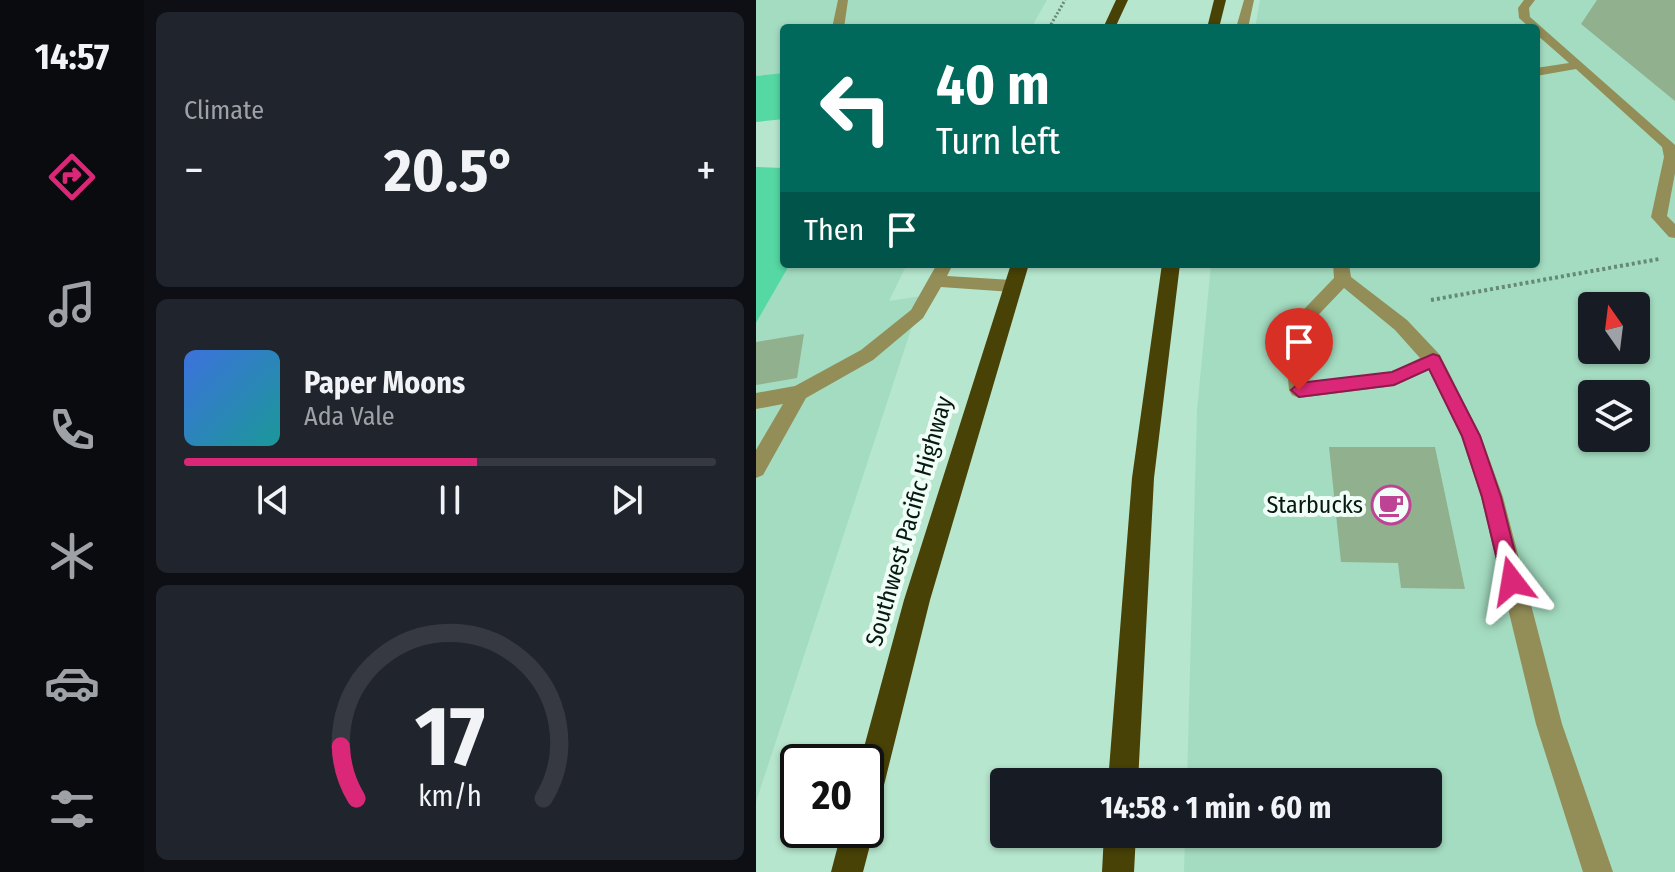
<!DOCTYPE html>
<meta charset="utf-8">
<style>
:root{--surface:#171b24;--page:#20242c;--text:#f1f3f6;--muted:#9ea1a6;--line:#363941;--accent:#db2777}
body{margin:0;font-family:"Fira Sans Condensed",sans-serif;background:var(--page);color:var(--text);height:100vh;display:flex;flex-direction:column;font-size:30px;white-space:nowrap}
*{box-sizing:border-box;margin:0}
p{font-size:26px;color:var(--muted)}
.icon{flex:none;width:44px;height:44px;fill:none;stroke:currentColor;stroke-width:2;stroke-linecap:round;stroke-linejoin:round}
.map{position:relative;flex:1;overflow:hidden}
.details{display:flex;flex-direction:column;gap:12px;padding:12px;background:#0d0f14;width:612px}
.details>*{flex:none}
.guide{position:absolute;left:24px;top:24px;width:760px;height:244px;border-radius:8px;box-shadow:0 2px 6px #0004;background:#00695c;color:#fff;overflow:hidden}
.needle{width:52px;rotate:346deg}
.fabs{position:absolute;left:822px;top:292px;display:grid;gap:16px}
.fabs a{display:grid;place-items:center;width:72px;height:72px;border-radius:8px;background:var(--surface);box-shadow:0 2px 6px #0004;font-size:40px}
.speed{position:absolute;left:24px;top:744px;display:flex;gap:16px;font-size:40px;font-weight:700;text-align:center}
.speed>*{display:grid;place-content:center;width:104px;height:104px;border-radius:50%;background:var(--surface);box-shadow:0 2px 6px #0004;line-height:1}
.speed .limit{border:4px solid #111;border-radius:12px;background:#fff;color:#111}
.pin{position:absolute;display:grid;place-items:center;width:68px;height:68px;color:#fff;margin:-82px -34px;border-radius:50% 50% 50% 0;rotate:-45deg;box-shadow:0 0 8px #0007}
.pin .icon{rotate:45deg}
.me{position:absolute;width:88px;margin:-44px;rotate:346deg;stroke-linejoin:round;filter:drop-shadow(0 0 6px #0008)}
.turn{display:flex;align-items:center;gap:28px;height:168px;padding:0 24px;font-size:36px}
.turn .icon{width:104px;height:104px;stroke-width:2.5}
.turn b{display:block;font-size:56px;line-height:68px}
.then{display:flex;align-items:center;height:76px;padding:0 24px;background:#0003;gap:16px;font-size:30px}
.big{font-size:60px;font-weight:700;line-height:1.1}
.details .tile{flex:1;display:flex;flex-direction:column;justify-content:center;gap:12px;min-width:0;padding:0 28px;border-radius:12px;background:var(--page)}
.details .dial{align-items:center;gap:0}
.dial svg{height:208px;overflow:visible;fill:none;stroke:var(--line);stroke-width:7;stroke-linecap:round;text-anchor:middle}
.dial text{fill:var(--text);stroke:none}
.song{display:flex;align-items:center;gap:24px}
.cover{width:96px;height:96px;border-radius:12px;background:linear-gradient(135deg,hsl(220 70% 55%),hsl(180 70% 35%))}
.played{height:8px;border-radius:4px;background:linear-gradient(90deg,var(--accent) 55%,var(--line) 55%)}
.keys{display:flex;justify-content:space-around;direction:ltr}
.heat{display:flex;justify-content:space-between;align-items:center;font-size:44px;direction:ltr}
.trip{position:absolute;left:234px;top:768px;width:452px;height:80px;border-radius:8px;background:var(--surface);box-shadow:0 2px 6px #0004;font-weight:700;line-height:80px;text-align:center}
main{display:flex;flex:1;min-height:0}
.menu{display:flex;flex-direction:column;width:144px;justify-content:space-around;align-items:center;background:#090b0e;color:var(--muted)}
.menu .icon{width:56px;height:56px}
.menu .active{color:var(--accent)}
.menu b{font-size:36px;color:var(--text)}
.map>svg:first-child{display:block}
.built{fill:#a4dcc1;fill-rule:evenodd}
.green{fill:#55d8a3}
.building{fill:#90b08e}
.lines{fill:none;stroke-linecap:round;stroke-linejoin:round}
.path-far1{stroke:#687;stroke-width:3;stroke-dasharray:2 2;stroke-linecap:butt}
.path{stroke:#687;stroke-width:4;stroke-dasharray:3 3;stroke-linecap:butt}
.service{fill:#938d57;fill-rule:evenodd}
.trunk{fill:#484206;fill-rule:evenodd}
.route{fill:#db2777;stroke:#8e194d;stroke-width:2}
.labels{text-anchor:middle;dominant-baseline:central;stroke-width:8;stroke-linejoin:round;paint-order:stroke}
.poi-label{font-size:24px;fill:#071911;stroke:#f0fef7;text-anchor:end}
.street-label{font-size:24px;fill:#071911;stroke:#f0fef7}
</style>
<main>
<nav class="menu">
<b>14:57</b>
<svg class="icon active" aria-label="directions" viewBox="0 0 24 24"><path d="M12 3l9 9-9 9-9-9zM9 14v-3h6M13 9l2 2-2 2"/></svg>
<svg class="icon" aria-label="music" viewBox="0 0 24 24"><path d="M9 18V5l10-2v13"/><circle cx="6" cy="18" r="3"/><circle cx="16" cy="16" r="3"/></svg>
<svg class="icon" aria-label="phone" viewBox="0 0 24 24"><path d="M5 4h4l2 5-3 2q2 4 5 5l2-3 5 2v4C11 20 4 13 5 4z"/></svg>
<svg class="icon" aria-label="climate" viewBox="0 0 24 24"><path d="M12 3v18M4 7l16 10M4 17L20 7"/></svg>
<svg class="icon" aria-label="car" viewBox="0 0 24 24"><path d="M5 17H2v-5l4-1 3-4h7l3 4 3 1v5h-3M9 17h6M6 11h13"/><circle cx="7" cy="17" r="2"/><circle cx="17" cy="17" r="2"/></svg>
<svg class="icon" aria-label="filters" viewBox="0 0 24 24"><path d="M4 7h16M4 17h16"/><circle cx="9" cy="7" r="2"/><circle cx="15" cy="17" r="2"/></svg>
</nav>
<section class="details">
<div class="tile"><p>Climate</p>
<div class="heat"><a>−</a><b class="big">20.5°</b><a>+</a></div>
</div>
<div class="tile">
<div class="song"><i class="cover"></i><div><b>Paper Moons</b><p>Ada Vale</p></div></div>
<div class="played"></div>
<div class="keys"><svg class="icon" aria-label="previous" viewBox="0 0 24 24"><path d="M18 5L8 12l10 7zM5 5v14"/></svg><svg class="icon" aria-label="pause" viewBox="0 0 24 24"><path d="M8 5v14M16 5v14"/></svg><svg class="icon" aria-label="next" viewBox="0 0 24 24"><path d="M6 5l10 7-10 7zM19 5v14"/></svg></div>
</div>
<div class="tile dial"><svg viewBox="0 0 100 80">
<path d="M14 69A42 42 0 1 1 86 69"/>
<path d="M14 69A42 42 0 0 1 8 49" stroke="#db2777"/>
<text x="50" y="56" font-size="32" font-weight="700">17</text>
<text x="50" y="72" font-size="11">km/h</text>
</svg></div>
</section>
<div class="map">
<svg width="919" height="872" viewBox="0 0 919 872">
<rect width="100%" height="100%" fill="#b6e6ce"/>
<path class="built" d="M0,0H291L275,28H28V73L0,76Z
M504,0H919V872H428L429,834H672V782H431L441,410L455,264H780V28H499ZM836,306H880V350H836ZM836,394H880V438H836Z
M34,264H151L133,301L166,296L0,802V323Z"/>
<path class="green" d="M28,73V119L0,122V76Z
M0,167L28,168V264H34L0,323Z"/>
<path class="building" d="M841,0H919V101L825,24Z
M48,334L41,378L0,385V342Z
M573,447H679L709,589L645,588L642,563L585,562Z"/>
<g class="lines">
<path class="path-far1" d="M293,28L309,0"/>
<path class="path" d="M675,300L903,259"/>
<path class="service" d="M82,0H92L88,28H76Z
M488,0H498L492,28H480Z
M768,0H779L773,8L774,17L919,145V173L911,216L919,224V238L913,237L895,217L908,157L906,147L820,69L780,76V68L813,63L780,34V28H774L763,18L762,8Z
M181,264H197L191,276L256,280L264,286L256,292L185,287L167,318L117,360L50,398L7,475L0,478V450L27,404L0,409V393L39,386L105,350L155,310Z
M577,264H593L595,277L651,320L684,355L725,436L747,497L806,724L857,872H827L780,724L725,497L705,436L673,370L638,386L543,398L536,395L533,390L528,330L578,278ZM588,288L639,330L664,358L635,372L552,382L546,332Z"/>
<path class="trunk" d="M360,0H372L359,28H347Z
M458,0H470L463,28H451Z
M255,264H273L174,600L125,797L121,808L110,812V762H104L148,600Z
M406,264H424L398,478L382,782H352L376,478Z
M110,818L118,830L107,872H75L86,830H110Z
M348,834H380L378,872H346Z"/>
</g>
<path class="route" d="M677,354L683,356L724,436L745,497L766,581L763,588L756,591L749,588L746,581L726,497L706,436L673,369L638,385L543,397L535,390L543,383L636,372Z"/>
<defs>
<symbol id="cafe-ring" viewBox="-11 -11 22 22"><circle r="9.5" fill="#f0fef7" stroke="#be4395" stroke-width="1.5"/><path d="M-5.5-4.5H6V0H3Q3 3.5 0 3.5H-2.5Q-5.5 3.5-5.5 0ZM3-3.2v2h1.7v-2ZM-6 4.5H4V6H-6Z" fill="#be4395"/></symbol>
</defs>
<g fill-rule="evenodd">
<use href="#cafe-ring" x="613" y="483" width="44" height="44"/>
</g>
<g class="labels">
<g class="poi-label">
<text x="607" y="505">Starbucks</text>
</g>
<g class="street-label">
<text transform="translate(153 521) rotate(-74)">Southwest Pacific Highway</text>
</g>
</g>
</svg>
<div class="fabs">
<a><svg class="needle" viewBox="-14 -14 28 28"><path d="M0-13l5 13h-10z" fill="#e53935"/><path d="M0 13l5-13h-10z" fill="#9ea1a6"/></svg></a>
<a><svg class="icon" aria-label="layers" viewBox="0 0 24 24"><path d="M12 4l9 5-9 5-9-5zM3 14l9 5 9-5"/></svg></a>
</div>
<div class="speed"><div class="limit">20</div></div>
<div class="pin" style="left:543px;top:390px;background:#d93025"><svg class="icon" aria-label="arrive" viewBox="0 0 24 24"><path d="M6 21V4h12l-3 4 3 4H6"/></svg></div>
<svg class="me" style="left:756px;top:581px" viewBox="-20 -20 40 40"><path d="M0-17L14 15 0 8-14 15z" fill="#db2777" stroke="#fff" stroke-width="4"/></svg>
<div class="trip">14:58 · 1 min · 60 m</div>
<div class="guide">
<div class="turn"><svg class="icon" aria-label="left" viewBox="0 0 24 24"><path d="M17 20v-9H6M10 6l-5 5 5 5"/></svg><div><b>40 m</b>Turn left</div></div>
<div class="then">Then<svg class="icon" aria-label="arrive" viewBox="0 0 24 24"><path d="M6 21V4h12l-3 4 3 4H6"/></svg></div>
</div>
</div>
</main>
